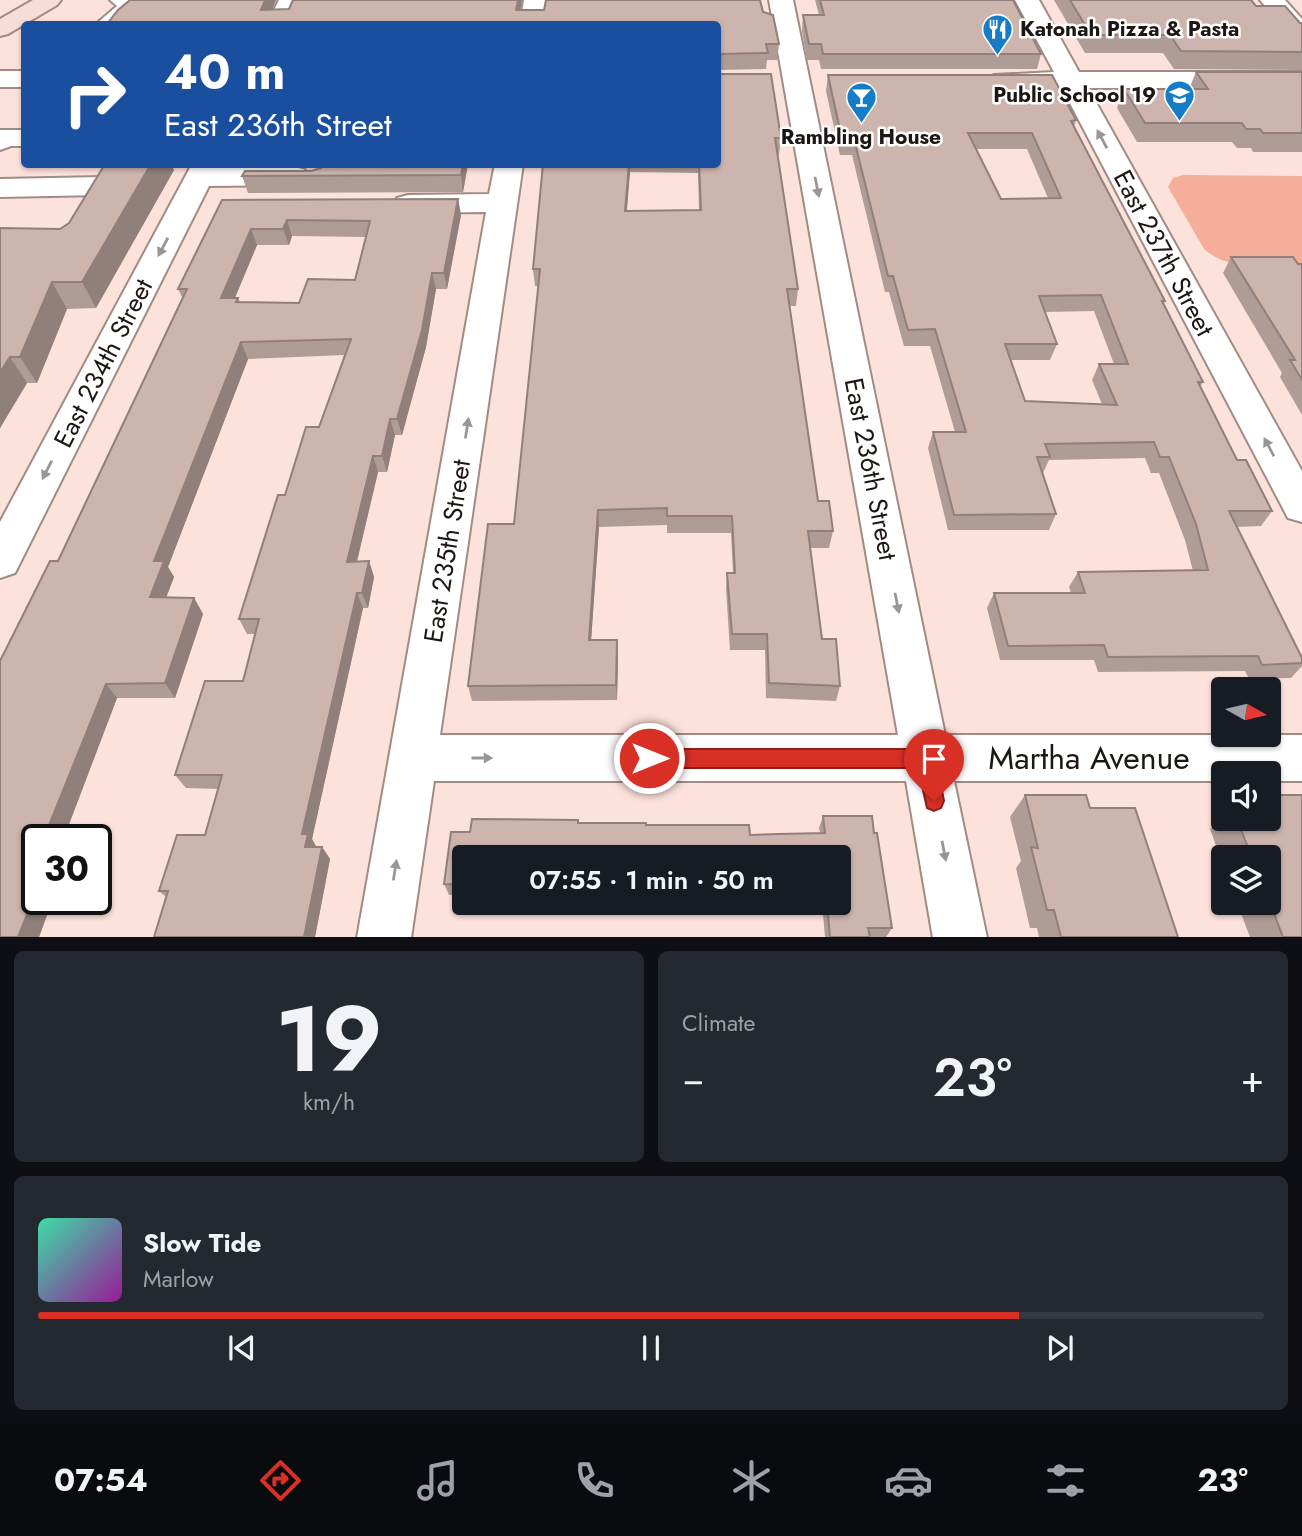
<!DOCTYPE html>
<meta charset="utf-8">
<style>
:root{--surface:#171b24;--page:#242831;--text:#f1f3f6;--muted:#9ea1a6;--line:#363941;--accent:#d93025}
body{margin:0;font-family:Jost,sans-serif;background:var(--page);color:var(--text);height:100vh;display:flex;flex-direction:column;font-size:26px;white-space:nowrap}
*{box-sizing:border-box;margin:0}
p{font-size:23px;color:var(--muted)}
.icon{flex:none;width:38px;height:38px;fill:none;stroke:currentColor;stroke-width:2;stroke-linecap:round;stroke-linejoin:round}
.map{position:relative;height:937px;overflow:hidden}
.details{display:flex;flex-direction:column;gap:14px;padding:14px;background:#0d0f14;flex:1}
.details>*{flex:none}
.hud{position:absolute;left:21px;top:21px;width:700px;height:147px;border-radius:7px;box-shadow:0 2px 5px #0004;background:#1a4fa0;color:#fff;overflow:hidden}
.needle{width:46px;rotate:98deg}
.tools{position:absolute;left:1211px;top:677px;display:grid;gap:14px}
.tools a{display:grid;place-items:center;width:70px;height:70px;border-radius:7px;background:var(--surface);box-shadow:0 2px 5px #0004;font-size:35px}
.speed{position:absolute;left:21px;top:824px;display:flex;gap:14px;font-size:35px;font-weight:700;text-align:center}
.speed>*{display:grid;place-content:center;width:91px;height:91px;border-radius:50%;background:var(--surface);box-shadow:0 2px 5px #0004;line-height:1}
.speed .limit{border:4px solid #111;border-radius:10px;background:#fff;color:#111}
.pin{position:absolute;display:grid;place-items:center;width:60px;height:60px;color:#fff;margin:-72px -30px;border-radius:50% 50% 50% 0;rotate:-45deg;box-shadow:0 0 7px #0007}
.pin .icon{rotate:45deg}
.me{position:absolute;width:77px;margin:-38px;rotate:90deg;stroke-linejoin:round;filter:drop-shadow(0 0 5px #0008)}
.turn{display:flex;align-items:center;gap:24px;height:147px;padding:0 28px;font-size:32px}
.turn .icon{width:91px;height:91px;stroke-width:2.5}
.turn b{display:block;font-size:49px;line-height:60px}
.big{font-size:52px;font-weight:600;line-height:1.1}
.details .widget{flex:1;display:flex;flex-direction:column;justify-content:center;gap:10px;min-width:0;padding:0 24px;border-radius:10px;background:var(--page)}
.details .dial{align-items:center;gap:0}
.dial b{font-size:91px;line-height:1}
.song{display:flex;align-items:center;gap:21px}
.cover{width:84px;height:84px;border-radius:10px;background:linear-gradient(135deg,hsl(160 70% 55%),hsl(300 70% 35%))}
.played{height:7px;border-radius:4px;background:linear-gradient(90deg,var(--accent) 80%,var(--line) 80%)}
.keys{display:flex;justify-content:space-around;direction:ltr}
.heat{display:flex;justify-content:space-between;align-items:center;font-size:38px;direction:ltr}
.details .tiles{flex:1;display:grid;gap:14px;grid-template-columns:1fr 1fr}
.widget:last-child{grid-column:span 2}
.trip{position:absolute;left:452px;top:845px;width:399px;height:70px;border-radius:7px;background:var(--surface);box-shadow:0 2px 5px #0004;font-weight:600;line-height:70px;text-align:center}
.dock{display:flex;height:112px;justify-content:space-around;align-items:center;background:#090b0e;color:var(--muted)}
.dock .icon{width:49px;height:49px}
.dock .on{color:var(--accent)}
.dock b{font-size:32px;color:var(--text)}
.map>svg:first-child{display:block}
.green{fill:#f5ae99}
.lines{fill:none;stroke-linecap:round;stroke-linejoin:round}
.minor-casing{stroke:#a28b84;stroke-width:4}
.major-casing{stroke:#a7887f;stroke-width:4}
.minor{fill:#fff;fill-rule:evenodd}
.major{fill:#f7ddd5;fill-rule:evenodd}
.wall{fill:#b09c96;fill-rule:evenodd}
.shaded-wall{fill:#907f7a}
.building{fill:#cdb5ae;stroke:#907f7a;stroke-width:2;fill-rule:evenodd}
.oneway{fill:#9a9695}
.route{fill:#d93025;stroke:#8d1f18;stroke-width:2}
.labels{text-anchor:middle;dominant-baseline:central;stroke-width:5;stroke-linejoin:round;paint-order:stroke}
.far-poi-label{font-size:21px;font-weight:bold;fill:#1e1613;stroke:#fff;text-anchor:start}
.street-label{font-size:26px;fill:#1e1613;stroke:#fff}
.near-street-label{font-size:32px;fill:#1e1613;stroke:#fff}
</style>
<div class="map">
<svg width="1302" height="938" viewBox="0 0 1302 938">
<rect width="100%" height="100%" fill="#fce2db"/>
<path class="green" d="M1183,175L1302,176V265C1270,264 1229,272 1204,249L1168,187L1173,178Z"/>
<g class="lines">
<defs>
<path id="minor" d="M110,0H146L148,2L122,24H96L117,6Z
M279,0H303L291,24H267Z
M524,0H548L544,24H520Z
M769,0H793L945,735H1302V781H1269V774H1223V781H954L987,938H933L906,781H434L411,938H357L486,212L408,213L397,210L393,204L397,198L408,195L489,194L495,164H523L440,735H898Z
M1015,0H1039L1079,72H1302V88H1088L1302,471V522L1288,518L1062,88H1003L994,85L990,80L994,75L1054,72Z
M1260,0H1285L1302,19V41L1293,39Z
M0,71H24V87H0Z
M0,130H24V146H11L0,150Z
M192,164H220L218,168L295,167L305,170L309,176L305,182L295,185L209,186L15,573L0,578V522Z
M102,177L112,180L117,186L112,192L102,195L0,197V179Z"/>
<path id="major" d="M33,0H61L57,5L8,34L0,36V19Z"/>
</defs>
<use href="#minor" class="minor-casing"/>
<use href="#major" class="major-casing"/>
<use href="#minor" class="minor"/>
<use href="#major" class="major"/>
</g>
<path class="wall" d="M276,0L272,10H520L763,12L779,44L777,60H767L766,69L718,70V24L118,10Z
M815,0H1013L1041,54L1037,69H821L819,60H807L802,31L803,15H819Z
M1054,0H1251L1256,6L1302,23V70L1174,69L1163,53H1085Z
M1196,72H1302V152H1253L1251,148H1237L1232,142H1137L1117,108L1124,89H1189Z
M718,73L781,138L779,155H778L798,289L796,306H790L818,501L833,531L829,548H810L822,639L840,686L836,701L766,698L765,650H730L726,589L727,573H733L731,533H667V525L599,527L591,640L618,655L617,700L472,701L468,686L514,524L538,286H535L533,269L543,164H718ZM630,172L698,173L699,210L627,211Z
M828,75L1076,120L1074,126L1165,301L1164,304L1203,382L1200,387L1237,460L1272,511L1261,526L1236,527L1302,658V666L1291,678L1249,679L1245,671L1098,672L1094,660H1000L987,608L994,593H1071L1069,587L1078,572L1193,571L1185,540L1159,473H1151L1145,458L1049,460L1043,473L1056,514L1049,530H948L928,448L933,432H955L930,346H904L889,292H885L852,155H840L826,91ZM976,149H1027L1048,198L1001,199ZM1094,311L1114,364H1099L1092,380L1102,404L1025,401L1010,360H1050L1057,344L1045,312Z
M316,164H468L463,192L248,193L242,176L311,171L322,167Z
M174,170L96,308L67,309L37,383H27L0,428V228L60,229Z
M458,199L461,215L447,289H436L426,347L402,435H395L387,472H378L357,562L369,561L374,577L368,608H363L312,839L316,847H322L330,859L315,937H154L166,897L159,891L177,835H205L218,789L186,788L175,775L205,681H243L255,634H247L239,619L278,495H285L306,427H319L344,355L248,359L168,567L174,577L166,598H194L203,614L175,698H117L63,840H37V900H40L50,907L39,937H0V661L50,561H58L183,299L178,289L222,200ZM292,236L366,237L355,280L308,279L299,303L240,302L238,298H235L257,245H289Z
M1231,257L1302,264V415L1280,377L1282,373L1223,273Z
M1025,795L1090,808L1178,937H1039L1037,928H1030L1016,868L1021,861L1010,817Z
M1273,795H1302V937H1250L1237,903H1269V858H1223V865L1210,829L1223,817V819H1269V799Z
M823,816L874,833L892,928L886,937H825L822,903H838V858H464V899L462,895H449L444,884L470,832L579,823L646,825L750,835L820,833L819,828Z
M465,903H576L575,908L467,907Z"/>
<path class="shaded-wall" d="M265,0H276L266,24L261,10Z
M518,0H522L518,24L516,10Z
M151,164H171L174,170L96,308L82,282Z
M463,164H468L463,192L461,175Z
M629,164H630V172L625,228V211Z
M458,199L461,215L447,289L444,273Z
M287,220L292,236L289,245L283,229Z
M251,229L257,245L228,314L221,298Z
M432,273L436,289L426,347L402,435L397,419Z
M52,282L67,309L37,383L20,357Z
M241,342L248,359L168,567L174,577L160,613L150,597L154,561Z
M10,357L27,383L0,428V372Z
M390,419L395,435L387,472L382,456Z
M373,456L378,472L353,577L347,562Z
M598,510L599,527L590,656L589,640Z
M369,561L374,577L368,608L362,593Z
M357,593L363,608L312,839L316,846L313,859L305,847L302,834Z
M194,598L203,614L175,698L165,683Z
M617,640L618,655L617,700L616,685Z
M106,684L117,698L63,840H43Z
M322,847L330,859L315,937H304Z
M37,857V900H40L50,907L39,937H18L22,895Z"/>
<path class="building" d="M130,0H265L261,10L289,9L293,0H518L516,10H544L546,0H760L763,12L773,15L779,44H766L768,53L718,54V24H107L118,10Z
M820,0H1013L1041,54H823L821,44H809L803,15H824Z
M1070,0H1251L1256,6H1285L1300,23H1302V52L1181,51L1170,35H1091Z
M1196,72H1302V133H1263L1260,129H1246L1242,123H1145L1124,89H1208Z
M718,73L719,74H771L781,138H775L798,289H787L818,501H829L833,531H808L822,639H836L840,686L769,683L767,634H732L727,573H735L732,516H667V508L598,510L589,640H617L616,685L468,686L488,524H514L540,269H533L543,164H629L625,211L701,210L699,164H718Z
M828,75H1052L1076,120L1071,121L1165,301H1162L1203,382H1198L1237,460H1246L1272,511H1229L1302,658V663L1262,665L1258,656L1108,657L1104,645L1008,646L994,593H1085L1078,572L1208,570L1196,524L1169,457H1160L1154,442L1045,444L1050,457H1037L1056,514L954,515L933,432H966L935,329L908,330L893,276H888L854,139H842ZM968,133H1032L1061,198L1001,199ZM1101,295L1128,364H1099L1117,405L1025,401L1005,344H1057L1039,296Z
M105,164H151L82,282H52L20,357H10L0,372V228L60,229L69,223Z
M323,164H463L461,175L242,176L245,171H311L321,168Z
M458,199L444,273H432L422,330L397,419H390L382,456H373L347,562L369,561L362,593H357L302,834H308L305,847H322L304,937H154L168,891H159L177,835H205L222,775H175L205,681H243L259,619H239L278,495H285L306,427H319L351,339L241,342L154,561H164L150,597L194,598L165,683L106,684L43,840H37V857L22,895H35L18,937H0V661L50,561H58L187,289H178L222,200ZM287,220L370,221L355,280L308,279L299,303L236,302L238,298H221L251,229H283Z
M1231,257H1293L1298,264H1302V380L1290,360H1295Z
M1025,795H1086L1090,808H1135L1178,937H1061L1054,910H1047L1031,847L1038,848Z
M1273,795H1302V937H1283L1269,900V858H1252L1237,819H1269V808L1279,807Z
M823,816H872L874,833H877L892,928H868L870,937H830L827,903H838V858H464V896H462L463,885L444,884L451,832H470L472,819L578,820V823H646V825H749L750,835L779,834L825,833Z"/>
<defs><path id="oneway-solid" d="M-6-.8H1V-3.2L6.5 0L1 3.2V.8H-6Z" transform="scale(1.75)"/></defs>
<g class="oneway">
<use href="#oneway-solid" transform="translate(1102 139) rotate(-118)"/>
<use href="#oneway-solid" transform="translate(817 187) rotate(79)"/>
<use href="#oneway-solid" transform="translate(163 247) rotate(118)"/>
<use href="#oneway-solid" transform="translate(467 428) rotate(-81)"/>
<use href="#oneway-solid" transform="translate(1269 447) rotate(-118)"/>
<use href="#oneway-solid" transform="translate(47 470) rotate(117)"/>
<use href="#oneway-solid" transform="translate(897 603) rotate(79)"/>
<use href="#oneway-solid" transform="translate(482 758)"/>
<use href="#oneway-solid" transform="translate(944 851) rotate(79)"/>
<use href="#oneway-solid" transform="translate(395 870) rotate(-81)"/>
</g>
<path class="route" d="M649,749H926L933,752L936,758L944,801L941,808L934,811L927,808L918,768H649L642,765L639,758L642,752Z"/>
<defs>
<symbol id="restaurant-pin" viewBox="-11 -11 22 30"><path d="M0 17L-7.5 6A9.5 9.5 0 1 1 7.5 6Z" fill="#157dc8" stroke="#fff"/><path d="M-5-6h1v4h1v-4h1v4h1v-4h1v5L-1.5 .5V6h-2V.5L-5-1ZM5-6V6H3V1.5H1.5Q1.5-4 5-6Z" fill="#fff"/></symbol>
<symbol id="school-pin" viewBox="-11 -11 22 30"><path d="M0 17L-7.5 6A9.5 9.5 0 1 1 7.5 6Z" fill="#157dc8" stroke="#fff"/><path d="M0-5L7-2L0 1L-7-2ZM-4 1L0 2.5L4 1V4Q0 6-4 4Z" fill="#fff"/></symbol>
<symbol id="bar-pin" viewBox="-11 -11 22 30"><path d="M0 17L-7.5 6A9.5 9.5 0 1 1 7.5 6Z" fill="#157dc8" stroke="#fff"/><path d="M-6-5H6L.8 .8V4.5H3.5V6h-7V4.5H-.8V.8Z" fill="#fff"/></symbol>
</defs>
<g fill-rule="evenodd">
<use href="#restaurant-pin" x="980" y="12" width="35" height="47"/>
<use href="#school-pin" x="1162" y="78" width="35" height="47"/>
<use href="#bar-pin" x="844" y="80" width="35" height="47"/>
</g>
<g class="labels">
<g class="far-poi-label">
<text x="1020" y="29">Katonah Pizza &amp; Pasta</text>
<text x="1156" y="95" text-anchor="end">Public School 19</text>
<text x="861" y="137" text-anchor="middle">Rambling House</text>
</g>
<g class="street-label">
<text transform="translate(1164 253) rotate(62)">East 237th Street</text>
<text transform="translate(103 363) rotate(-63)">East 234th Street</text>
<text transform="translate(871 469) rotate(79)">East 236th Street</text>
<text transform="translate(447 551) rotate(-81)">East 235th Street</text>
</g>
<g class="near-street-label">
<text x="1089" y="758">Martha Avenue</text>
</g>
</g>
</svg>
<div class="tools">
<a><svg class="needle" viewBox="-14 -14 28 28"><path d="M0-13l5 13h-10z" fill="#e53935"/><path d="M0 13l5-13h-10z" fill="#9ea1a6"/></svg></a>
<a><svg class="icon" aria-label="sound" viewBox="0 0 24 24"><path d="M4 9h4l5-4v14l-5-4H4zM17 9q2 3 0 6"/></svg></a>
<a><svg class="icon" aria-label="layers" viewBox="0 0 24 24"><path d="M12 4l9 5-9 5-9-5zM3 14l9 5 9-5"/></svg></a>
</div>
<div class="speed"><div class="limit">30</div></div>
<div class="pin" style="left:934px;top:801px;background:#d93025"><svg class="icon" aria-label="arrive" viewBox="0 0 24 24"><path d="M6 21V4h12l-3 4 3 4H6"/></svg></div>
<svg class="me" style="left:649px;top:758px" viewBox="-20 -20 40 40"><circle r="17" fill="#d93025" stroke="#fff" stroke-width="3"/><path d="M0-11L8 9 0 5-8 9z" fill="#fff"/></svg>
<div class="trip">07:55 · 1 min · 50 m</div>
<div class="hud">
<div class="turn"><svg class="icon" aria-label="right" viewBox="0 0 24 24"><path d="M7 20v-9h11M14 6l5 5-5 5"/></svg><div><b>40 m</b>East 236th Street</div></div>
</div>
</div>
<section class="details">
<div class="tiles">
<div class="widget dial"><b>19</b><p>km/h</p></div>
<div class="widget"><p>Climate</p>
<div class="heat"><a>−</a><b class="big">23°</b><a>+</a></div>
</div>
<div class="widget">
<div class="song"><i class="cover"></i><div><b>Slow Tide</b><p>Marlow</p></div></div>
<div class="played"></div>
<div class="keys"><svg class="icon" aria-label="previous" viewBox="0 0 24 24"><path d="M18 5L8 12l10 7zM5 5v14"/></svg><svg class="icon" aria-label="pause" viewBox="0 0 24 24"><path d="M8 5v14M16 5v14"/></svg><svg class="icon" aria-label="next" viewBox="0 0 24 24"><path d="M6 5l10 7-10 7zM19 5v14"/></svg></div>
</div>
</div>
</section>
<nav class="dock">
<b>07:54</b>
<svg class="icon on" aria-label="directions" viewBox="0 0 24 24"><path d="M12 3l9 9-9 9-9-9zM9 14v-3h6M13 9l2 2-2 2"/></svg>
<svg class="icon" aria-label="music" viewBox="0 0 24 24"><path d="M9 18V5l10-2v13"/><circle cx="6" cy="18" r="3"/><circle cx="16" cy="16" r="3"/></svg>
<svg class="icon" aria-label="phone" viewBox="0 0 24 24"><path d="M5 4h4l2 5-3 2q2 4 5 5l2-3 5 2v4C11 20 4 13 5 4z"/></svg>
<svg class="icon" aria-label="climate" viewBox="0 0 24 24"><path d="M12 3v18M4 7l16 10M4 17L20 7"/></svg>
<svg class="icon" aria-label="car" viewBox="0 0 24 24"><path d="M5 17H2v-5l4-1 3-4h7l3 4 3 1v5h-3M9 17h6M6 11h13"/><circle cx="7" cy="17" r="2"/><circle cx="17" cy="17" r="2"/></svg>
<svg class="icon" aria-label="filters" viewBox="0 0 24 24"><path d="M4 7h16M4 17h16"/><circle cx="9" cy="7" r="2"/><circle cx="15" cy="17" r="2"/></svg>
<b>23°</b>
</nav>
